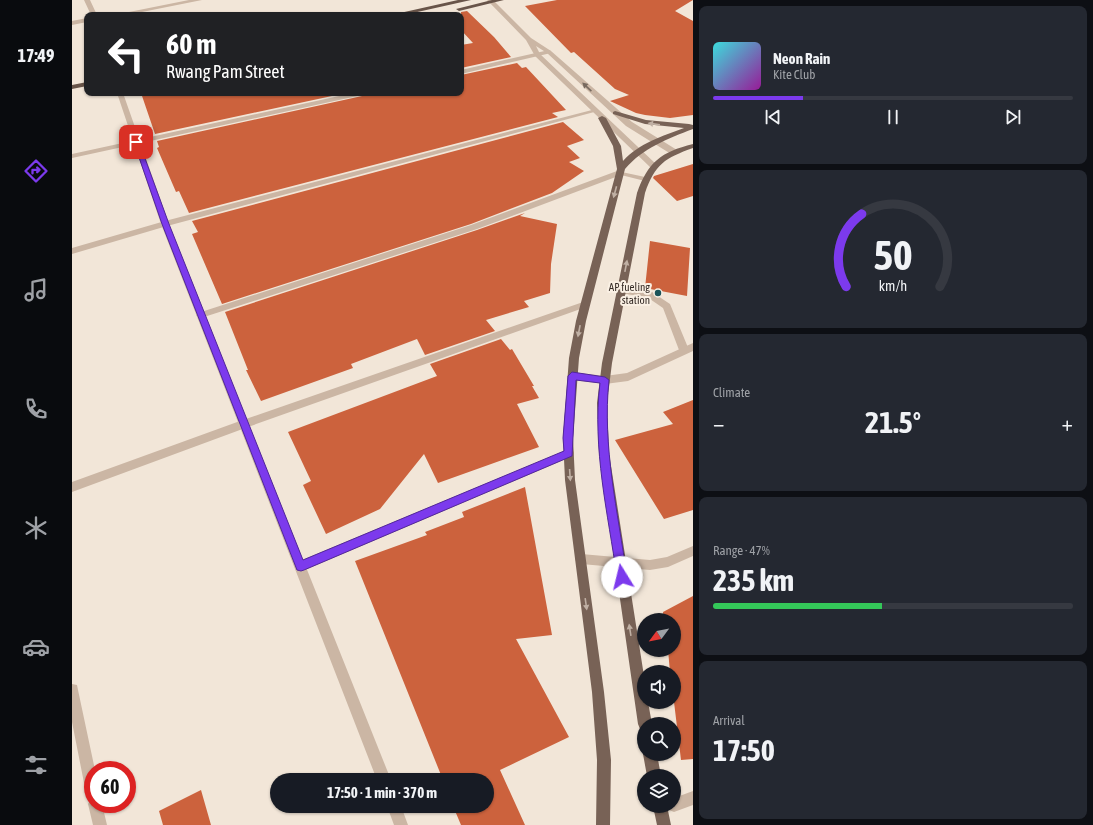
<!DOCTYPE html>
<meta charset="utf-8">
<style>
:root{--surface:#171b24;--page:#242831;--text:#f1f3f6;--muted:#9ea1a6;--line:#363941;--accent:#7c3aed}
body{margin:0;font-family:"Asap Condensed",sans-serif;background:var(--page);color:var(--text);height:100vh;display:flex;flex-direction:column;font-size:15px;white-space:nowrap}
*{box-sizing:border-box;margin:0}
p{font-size:13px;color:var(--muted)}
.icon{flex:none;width:22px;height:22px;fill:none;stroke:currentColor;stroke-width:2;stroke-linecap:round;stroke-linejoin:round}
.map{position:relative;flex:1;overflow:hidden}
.side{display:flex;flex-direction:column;gap:6px;padding:6px;background:#0d0f14;width:400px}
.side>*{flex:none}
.hud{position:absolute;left:12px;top:12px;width:380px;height:84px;border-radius:8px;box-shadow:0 1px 3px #0004;background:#202124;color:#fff;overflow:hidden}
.needle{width:26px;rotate:238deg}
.buttons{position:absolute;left:565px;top:613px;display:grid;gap:8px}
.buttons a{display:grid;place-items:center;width:44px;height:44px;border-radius:50%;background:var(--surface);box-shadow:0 1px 3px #0004;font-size:20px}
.speed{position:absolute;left:12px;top:761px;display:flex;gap:8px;font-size:20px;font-weight:700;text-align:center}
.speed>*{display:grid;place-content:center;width:52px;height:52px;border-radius:50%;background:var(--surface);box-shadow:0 1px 3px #0004;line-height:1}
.speed .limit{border:6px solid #d22;background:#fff;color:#111}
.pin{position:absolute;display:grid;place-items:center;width:34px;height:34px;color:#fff;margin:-17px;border-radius:8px;box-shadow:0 2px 6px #0006}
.me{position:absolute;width:44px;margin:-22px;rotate:351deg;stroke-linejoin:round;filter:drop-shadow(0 0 3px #0008)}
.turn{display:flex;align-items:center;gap:14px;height:84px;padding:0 16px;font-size:18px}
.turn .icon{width:52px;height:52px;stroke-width:2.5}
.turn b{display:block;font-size:28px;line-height:34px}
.big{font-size:30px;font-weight:700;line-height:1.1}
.side .card{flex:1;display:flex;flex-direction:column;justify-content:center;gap:6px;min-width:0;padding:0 14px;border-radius:8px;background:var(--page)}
.side .dial{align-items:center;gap:0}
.dial svg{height:104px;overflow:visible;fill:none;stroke:var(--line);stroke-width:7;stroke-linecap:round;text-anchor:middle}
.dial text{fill:var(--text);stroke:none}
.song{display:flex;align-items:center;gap:12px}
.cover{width:48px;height:48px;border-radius:6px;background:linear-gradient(135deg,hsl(180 70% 55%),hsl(300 70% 35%))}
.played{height:4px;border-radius:2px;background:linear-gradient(90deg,var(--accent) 25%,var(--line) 25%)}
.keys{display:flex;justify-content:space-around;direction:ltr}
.heat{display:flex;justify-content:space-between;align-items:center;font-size:22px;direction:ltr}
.charge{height:6px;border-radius:3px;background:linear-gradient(90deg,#34c759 47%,var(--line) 0)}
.trip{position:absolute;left:198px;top:773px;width:224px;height:40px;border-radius:20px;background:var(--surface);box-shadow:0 1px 3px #0004;font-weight:700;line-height:40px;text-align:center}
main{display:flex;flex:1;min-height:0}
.tabs{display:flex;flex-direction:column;width:72px;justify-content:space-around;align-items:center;background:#090b0e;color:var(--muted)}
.tabs .icon{width:28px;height:28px}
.tabs .active{color:var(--accent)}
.tabs b{font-size:18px;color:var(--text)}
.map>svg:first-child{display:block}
.building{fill:#cc623d}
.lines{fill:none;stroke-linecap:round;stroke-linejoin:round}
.service{fill:#cbb6a4;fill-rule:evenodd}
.minor{fill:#cbb6a4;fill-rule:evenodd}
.tertiary{fill:#cbb6a4;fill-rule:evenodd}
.primary{fill:#786256;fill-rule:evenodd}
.trunk{fill:#685449;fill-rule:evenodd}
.oneway{fill:#786a5f}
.oneway2{fill:#c0b0a4}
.route{fill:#7c3aed;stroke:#51269a}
.poi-dot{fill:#1a5359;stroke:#faf0e4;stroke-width:1.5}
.labels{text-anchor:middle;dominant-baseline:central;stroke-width:4;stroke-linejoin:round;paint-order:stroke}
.poi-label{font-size:11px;fill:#352b26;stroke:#faf0e4;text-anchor:end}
</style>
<main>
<nav class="tabs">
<b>17:49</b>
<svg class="icon active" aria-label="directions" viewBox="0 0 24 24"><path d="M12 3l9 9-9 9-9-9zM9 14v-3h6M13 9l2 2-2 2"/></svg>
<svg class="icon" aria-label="music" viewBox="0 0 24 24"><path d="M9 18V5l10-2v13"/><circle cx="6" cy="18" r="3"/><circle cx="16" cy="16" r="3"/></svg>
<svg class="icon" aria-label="phone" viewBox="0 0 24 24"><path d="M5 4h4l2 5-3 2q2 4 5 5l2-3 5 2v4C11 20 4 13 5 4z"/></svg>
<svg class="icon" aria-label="climate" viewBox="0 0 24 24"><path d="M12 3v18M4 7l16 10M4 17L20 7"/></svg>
<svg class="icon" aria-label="car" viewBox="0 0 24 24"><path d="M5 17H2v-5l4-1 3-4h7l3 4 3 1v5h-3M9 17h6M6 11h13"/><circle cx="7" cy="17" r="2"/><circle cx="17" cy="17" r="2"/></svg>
<svg class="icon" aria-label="filters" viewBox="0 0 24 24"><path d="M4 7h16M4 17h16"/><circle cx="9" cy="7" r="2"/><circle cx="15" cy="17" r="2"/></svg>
</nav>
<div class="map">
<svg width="621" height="825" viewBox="0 0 621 825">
<rect width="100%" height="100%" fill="#f2e6d8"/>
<path class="building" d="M485,0H621L603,11L621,21V115L598,118L573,115L564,113L538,101L557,95L543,89L502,52L499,53L453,6Z
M395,11L422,37L439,57L389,68V45L401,43L389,30V12Z
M445,63L450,68L454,67L494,110L480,113L486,117L117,213L107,191L104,192L85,148L87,147L85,141L290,96L294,93H389V75Z
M69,93H274L83,134Z
M491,122L512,140L495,146L508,158L497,162L512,171L480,193L399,224L150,304L120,234L126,232L120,221Z
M621,164V196L605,201L581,178L582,176Z
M453,213L448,216L485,224L479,264L478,293L452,301L457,307L414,320L423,331L353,355L345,339L279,364L281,368L189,401L174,370H176L153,312L405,230Z
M578,241L618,248L615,296L573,288Z
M429,339L438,350L440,349L462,386H460L467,398L445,404L467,447L366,483L352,454L308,509L254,534L231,485L239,481L216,432L365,376L358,364Z
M621,400V510L592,519L543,440L601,424L591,412Z
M453,487L480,635L444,639L497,737L428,770L453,825H389L381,806H415V780H371L283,561L355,535L353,532L392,517L390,512Z
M621,596V759L609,760L602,702V672H598L596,650H602V620H592L591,612Z
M129,790L139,825H91L87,811Z"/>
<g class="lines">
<path class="service" d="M549,288L580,292L598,304L617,350L615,353H609L607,350L591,308L575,297L546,293L545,291Z"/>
<path class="minor" d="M117,0H130L55,15H42Z
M15,18V22L0,25V21Z
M477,50L479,51V53L389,74V70Z
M281,93H293L290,95L0,158V154Z
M520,110L526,111L95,226L0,254V248L93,221Z
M545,171L573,177L577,179L573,181L549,175L405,229L132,317H126L124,315L126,313L399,225Z
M514,301L518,304L517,306L176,427L0,492V482L168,421Z
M621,343V351L556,381L533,384L500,380L495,376L500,372L533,376L555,373Z
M497,449L501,450L502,453L501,456L233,570L229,571L225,570L223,566L225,562Z
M621,546V556L596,567L578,570L509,564L505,563L503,559L505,555L509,554L578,560L595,557Z
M0,684L5,685L6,690L23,770H21V804H30L35,825H21L16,804L19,799L16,798L14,793L0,722Z
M621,791V805L602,812L597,810L595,806H602V798Z"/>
<path class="tertiary" d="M12,0H18L25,15H19Z
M415,0H421L459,38L479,51L560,122L605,150V154H599L554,126L475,53L464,46L468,54L585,165L581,167H578L463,56L454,40Z
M45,93H51L97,224L319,780H305L89,224Z
M315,806H329L336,825H322Z"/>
<path class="primary" d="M543,111L574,120L617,124L621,125V129C595,139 571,148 553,169L514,321L507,358L501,438L503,480L532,692L539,760L538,825H524L525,760L520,692L493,480L491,438L497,358L504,321L545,169L541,146L526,118L530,116L534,118L549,146L551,161C567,143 591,136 612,128L573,124L541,114V112Z
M621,144V148C593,158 583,164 573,193L540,363L535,403L537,453L572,676V702H576L580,724H572V730L568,729L566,724L527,453L525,403L530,363L565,193C576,162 589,152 621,144Z
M572,752V754H585L589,776H575L571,754Z
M581,806H595L599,825H585Z"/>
<path class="trunk" d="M386,0H399L332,15H319Z
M420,0H432L387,11L384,9Z
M15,82V86L0,89V85Z"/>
</g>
<defs><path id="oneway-solid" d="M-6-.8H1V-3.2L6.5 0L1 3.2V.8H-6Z"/></defs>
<use class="oneway" href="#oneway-solid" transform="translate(515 87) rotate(-137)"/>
<g class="oneway2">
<use href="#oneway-solid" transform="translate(582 124) rotate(-172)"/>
<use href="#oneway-solid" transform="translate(543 192) rotate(105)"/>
<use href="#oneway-solid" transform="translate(554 266) rotate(-79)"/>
<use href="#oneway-solid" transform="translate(507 331) rotate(101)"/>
<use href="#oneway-solid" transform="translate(498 475) rotate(86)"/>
<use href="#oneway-solid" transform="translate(514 604) rotate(82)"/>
<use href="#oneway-solid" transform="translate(558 630) rotate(-99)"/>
</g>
<path class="route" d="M61,140L67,142L97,224L231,560L492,451L491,438L496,376L500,372L533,377L537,380C530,446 546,512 555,577L554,581L550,582L546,581L545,577C536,514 520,448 528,383L504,380L500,456L232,570L229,571L225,570L90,224Z"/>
<circle class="poi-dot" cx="586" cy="293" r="4"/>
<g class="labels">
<g class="poi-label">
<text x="578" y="287">AP fueling<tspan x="578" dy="13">station</tspan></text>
</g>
</g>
</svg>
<div class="buttons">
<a><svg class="needle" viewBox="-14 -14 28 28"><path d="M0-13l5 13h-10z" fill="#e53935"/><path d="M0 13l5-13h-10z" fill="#9ea1a6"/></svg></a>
<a><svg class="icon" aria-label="sound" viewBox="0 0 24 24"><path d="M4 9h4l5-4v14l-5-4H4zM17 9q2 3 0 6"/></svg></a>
<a><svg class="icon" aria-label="search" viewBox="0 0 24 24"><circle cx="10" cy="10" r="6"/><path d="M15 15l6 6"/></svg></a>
<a><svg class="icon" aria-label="layers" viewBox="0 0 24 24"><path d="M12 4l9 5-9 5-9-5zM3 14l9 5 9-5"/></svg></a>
</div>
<div class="speed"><div class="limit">60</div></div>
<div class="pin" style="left:64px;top:142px;background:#d93025"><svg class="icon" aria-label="arrive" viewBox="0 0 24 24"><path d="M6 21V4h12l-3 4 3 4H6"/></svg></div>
<svg class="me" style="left:550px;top:577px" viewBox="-20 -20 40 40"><circle r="19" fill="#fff"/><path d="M0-13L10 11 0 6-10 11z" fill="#7c3aed"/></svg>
<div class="trip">17:50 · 1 min · 370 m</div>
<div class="hud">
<div class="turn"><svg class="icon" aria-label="left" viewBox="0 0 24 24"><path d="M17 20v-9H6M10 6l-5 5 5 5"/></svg><div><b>60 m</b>Rwang Pam Street</div></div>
</div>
</div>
<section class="side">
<div class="card">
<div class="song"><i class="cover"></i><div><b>Neon Rain</b><p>Kite Club</p></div></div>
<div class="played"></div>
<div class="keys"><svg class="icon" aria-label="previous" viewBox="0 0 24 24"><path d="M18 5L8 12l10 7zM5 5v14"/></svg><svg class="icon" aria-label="pause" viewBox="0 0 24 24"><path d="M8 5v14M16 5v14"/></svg><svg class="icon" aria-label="next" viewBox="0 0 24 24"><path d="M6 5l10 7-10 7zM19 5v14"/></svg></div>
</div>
<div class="card dial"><svg viewBox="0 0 100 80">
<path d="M14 69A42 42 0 1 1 86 69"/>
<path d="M14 69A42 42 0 0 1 26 13" stroke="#7c3aed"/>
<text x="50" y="56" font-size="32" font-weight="700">50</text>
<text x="50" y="72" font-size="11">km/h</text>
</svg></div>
<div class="card"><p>Climate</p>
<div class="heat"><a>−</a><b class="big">21.5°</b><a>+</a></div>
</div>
<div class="card"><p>Range · 47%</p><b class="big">235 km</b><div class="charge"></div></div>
<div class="card"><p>Arrival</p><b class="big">17:50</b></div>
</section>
</main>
